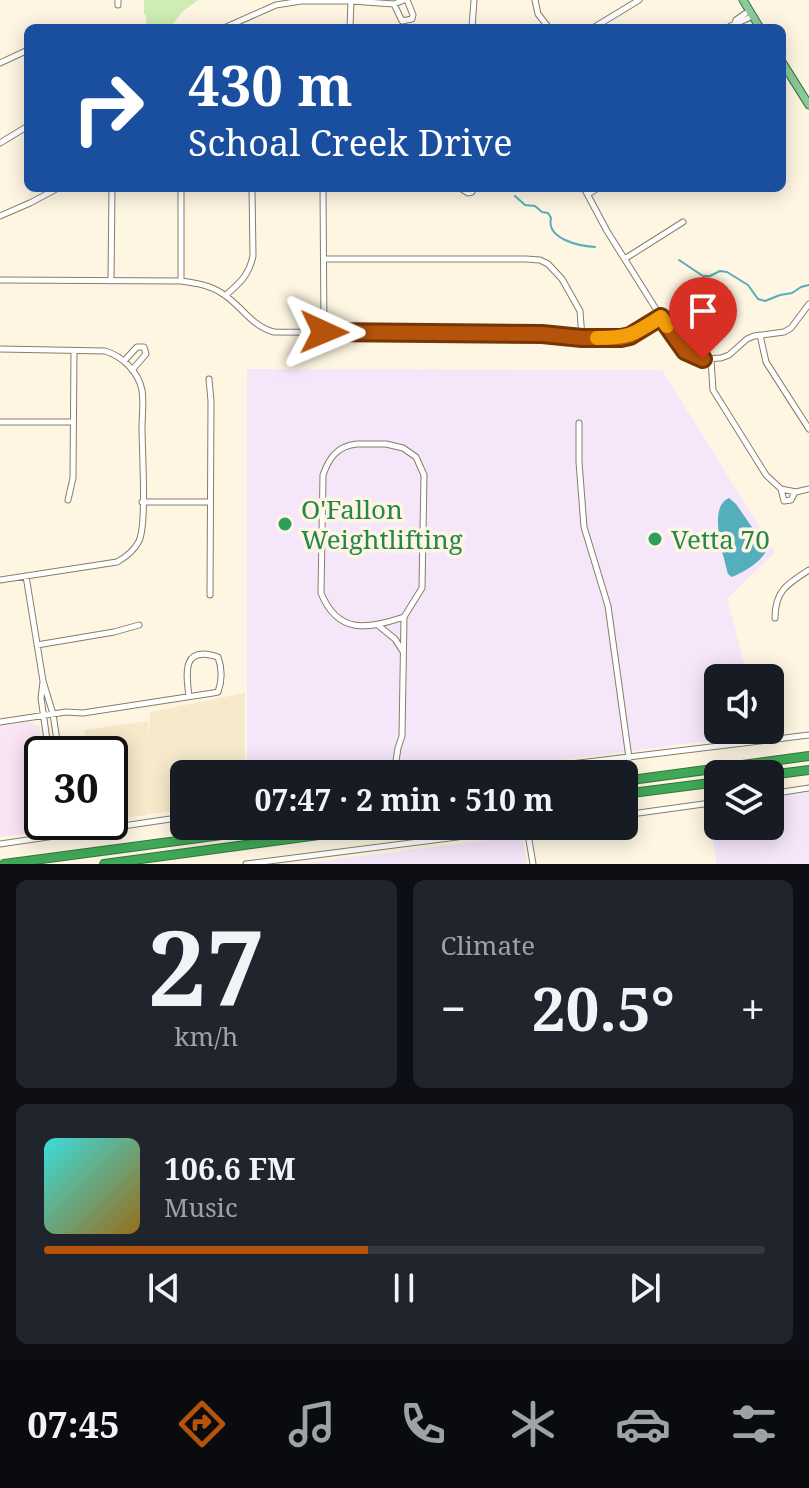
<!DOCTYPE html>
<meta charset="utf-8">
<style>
:root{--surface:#171b24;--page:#20242c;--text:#f1f3f6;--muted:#9ea1a6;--line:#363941;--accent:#b45309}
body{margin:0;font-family:"Noto Serif",serif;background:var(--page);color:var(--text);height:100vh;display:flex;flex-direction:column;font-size:30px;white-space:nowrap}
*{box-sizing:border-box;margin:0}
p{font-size:26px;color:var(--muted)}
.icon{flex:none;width:44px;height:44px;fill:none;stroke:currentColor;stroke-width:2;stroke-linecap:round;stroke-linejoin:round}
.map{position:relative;height:864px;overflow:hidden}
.sheet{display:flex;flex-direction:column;gap:16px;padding:16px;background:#0d0f14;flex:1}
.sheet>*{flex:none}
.hud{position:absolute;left:24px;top:24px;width:762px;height:168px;border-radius:12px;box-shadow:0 4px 20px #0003;background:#1a4fa0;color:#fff;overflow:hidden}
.buttons{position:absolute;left:704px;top:664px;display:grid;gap:16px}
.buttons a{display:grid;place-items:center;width:80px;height:80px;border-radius:12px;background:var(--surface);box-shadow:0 4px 20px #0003;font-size:40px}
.speed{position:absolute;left:24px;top:736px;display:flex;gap:16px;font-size:40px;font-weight:700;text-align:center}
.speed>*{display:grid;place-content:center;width:104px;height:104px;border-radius:50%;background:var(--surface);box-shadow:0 4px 20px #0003;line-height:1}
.speed .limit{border:4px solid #111;border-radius:12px;background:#fff;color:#111}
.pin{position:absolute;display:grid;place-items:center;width:68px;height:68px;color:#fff;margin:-82px -34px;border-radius:50% 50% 50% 0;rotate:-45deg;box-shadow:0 0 8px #0007}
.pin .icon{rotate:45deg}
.me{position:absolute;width:88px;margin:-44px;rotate:91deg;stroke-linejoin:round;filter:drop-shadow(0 0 6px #0008)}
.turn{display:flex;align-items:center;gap:28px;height:168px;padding:0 32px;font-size:36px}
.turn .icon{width:104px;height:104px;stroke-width:2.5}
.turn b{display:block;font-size:56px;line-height:68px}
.big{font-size:60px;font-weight:700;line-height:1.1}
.sheet .tile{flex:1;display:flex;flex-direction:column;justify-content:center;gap:12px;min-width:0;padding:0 28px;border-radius:12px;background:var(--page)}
.sheet .dial{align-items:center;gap:0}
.dial b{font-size:104px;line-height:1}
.song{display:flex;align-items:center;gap:24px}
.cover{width:96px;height:96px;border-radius:12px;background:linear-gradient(135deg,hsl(180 70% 55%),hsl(40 70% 35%))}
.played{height:8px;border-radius:4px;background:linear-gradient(90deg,var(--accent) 45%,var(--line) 45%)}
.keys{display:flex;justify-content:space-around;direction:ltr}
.heat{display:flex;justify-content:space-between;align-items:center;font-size:44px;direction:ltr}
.sheet .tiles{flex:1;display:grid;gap:16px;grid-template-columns:1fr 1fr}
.tile:last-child{grid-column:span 2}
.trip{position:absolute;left:170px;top:760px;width:468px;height:80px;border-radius:12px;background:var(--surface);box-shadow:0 4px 20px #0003;font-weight:700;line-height:80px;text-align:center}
.dock{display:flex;height:128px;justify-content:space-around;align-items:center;background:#090b0e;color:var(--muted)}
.dock .icon{width:56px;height:56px}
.dock .selected{color:var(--accent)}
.dock b{font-size:36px;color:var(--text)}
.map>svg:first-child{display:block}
.built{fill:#f7eacb}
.industrial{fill:#f5e6fa}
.education{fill:#fae5f4}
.green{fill:#cfedb3}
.water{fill:#54aebc}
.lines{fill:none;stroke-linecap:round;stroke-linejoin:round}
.stream{stroke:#54aebc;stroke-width:2}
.minor-casing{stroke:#877e68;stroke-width:7}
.major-casing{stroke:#33773e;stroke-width:9}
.highway-casing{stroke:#33773e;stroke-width:10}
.minor{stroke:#fff;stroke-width:5}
.major{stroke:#8ccb9a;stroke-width:7}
.highway{stroke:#40a957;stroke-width:8}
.route-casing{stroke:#753606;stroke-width:20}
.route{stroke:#b45309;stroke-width:14}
.slow{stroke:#f59e0b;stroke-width:14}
.leisure-dot{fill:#2e9e5b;stroke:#fef6e2;stroke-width:3}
.labels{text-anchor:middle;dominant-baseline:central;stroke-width:7;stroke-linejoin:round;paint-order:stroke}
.leisure-label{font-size:26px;fill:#27864d;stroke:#fef6e2;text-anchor:start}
</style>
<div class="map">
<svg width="809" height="864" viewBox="0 0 809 864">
<rect width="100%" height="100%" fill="#fef6e2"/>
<path class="built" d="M245,693V774H184V810L147,814L146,813V815L110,820V754H88L84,730L148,721L149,737L150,712Z"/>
<path class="industrial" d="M247,369L662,370L775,552L727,599L748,678H718V730H754V735L451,774H247Z
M809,792V864H717L707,807L718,805V826H770V797Z
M522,836L527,864H301L361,856Z"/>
<path class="education" d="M29,722L39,726L42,754V822H53L54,827L52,830L0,837V726Z"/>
<path class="green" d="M144,0H198L182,12L170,28H147L146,15L144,14Z"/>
<path class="water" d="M729,498L736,504L767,549C762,562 744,572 732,577L728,574C724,556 707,507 729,498Z"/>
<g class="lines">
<path class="stream" d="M515,196L525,205L535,206L542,212L548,213L551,218C546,239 579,246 595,247
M679,260L703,276H710L720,271L727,272L748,285L758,299L765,301L780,295L792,293L801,287L809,285"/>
<defs>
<path id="minor" d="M535,0L538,14L549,28
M394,4L402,21L412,19L413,15L407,0
M118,5V0
M735,23L736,20L749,11
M224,28L276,5L301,1H351L394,4L404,0
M350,28L351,1
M472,28L474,0
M593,28L639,0
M727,28C735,23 744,21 752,16
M0,63L28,50
M0,143L28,126
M323,188L324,332
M460,188L468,193L472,192L474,188
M584,188L607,231L661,317L685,351L695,356L703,359L721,358L729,355L747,339L754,336L784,332L791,328L809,304
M588,194L598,188
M0,216L30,203L58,188
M626,258L683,222
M324,259H526L540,260L548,264L562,279L580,311L582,338
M0,280L181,281C196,283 210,285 223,294C242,306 251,326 274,332L542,334C564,336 607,343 627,337C639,333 651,323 661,317
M111,281L112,188
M181,281V188
M226,295C240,283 249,275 253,256L252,188
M760,335L766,362L809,429
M0,349L105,351C122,356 138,371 142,390C144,402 142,416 142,428C142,451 147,524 139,541C134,551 126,557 117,562L0,580
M711,360L713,390L766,475L781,489L796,492L809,489
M124,361L137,347H144L146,354L132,370
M209,379L211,401L210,595
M0,422H73
M579,423V462L584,527L608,606L629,758
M357,444H386L403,448L416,457L424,475L422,588L404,617C368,629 338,635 321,593L323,475C329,458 337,446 357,444Z
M781,489L784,501L791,500L795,492
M68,500L73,478L74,351
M142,502H210
M26,576L43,681L53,714L59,754
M775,618C775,591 787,584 809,570
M379,626L395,639L402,650
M37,645L114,632L139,625
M43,682L41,698L49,754
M0,722L66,712L83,713L213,693L218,692C222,681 222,668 218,657C182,645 186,672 189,697
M394,774L398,748L402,736L404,617
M489,774L809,735
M770,794L809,788
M624,815L718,802
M59,822L61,835
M69,822L71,834
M527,828L533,864
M0,844L184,817
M246,864L543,826"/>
<path id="major" d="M743,0L760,28
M782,62L809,105"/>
<path id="highway" d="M770,775L809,770
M624,781L809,756
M624,794L718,782
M4,864L290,826
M104,864L386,826"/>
</defs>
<use href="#minor" class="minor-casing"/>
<use href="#major" class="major-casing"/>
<use href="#highway" class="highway-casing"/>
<use href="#minor" class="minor"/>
<use href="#major" class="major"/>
<use href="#highway" class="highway"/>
</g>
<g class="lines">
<defs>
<path id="route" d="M324,332L542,334L582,338H621L630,336L661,317L685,351L703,359"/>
</defs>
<use href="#route" class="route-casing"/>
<use href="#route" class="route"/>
<path class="slow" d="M597,338C631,338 634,334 661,317L667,326"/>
</g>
<g class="leisure-dot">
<circle cx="285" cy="524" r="8"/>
<circle cx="655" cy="539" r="8"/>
</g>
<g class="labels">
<g class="leisure-label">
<text x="301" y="509">O'Fallon<tspan x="301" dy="30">Weightlifting</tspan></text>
<text x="671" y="539">Vetta 70</text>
</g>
</g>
</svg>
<div class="buttons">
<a><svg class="icon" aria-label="sound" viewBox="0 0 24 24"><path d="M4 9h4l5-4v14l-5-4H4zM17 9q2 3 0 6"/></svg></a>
<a><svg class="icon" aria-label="layers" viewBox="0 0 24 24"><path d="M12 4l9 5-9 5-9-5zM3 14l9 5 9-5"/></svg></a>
</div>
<div class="speed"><div class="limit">30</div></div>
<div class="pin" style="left:703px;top:359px;background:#d93025"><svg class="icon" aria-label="arrive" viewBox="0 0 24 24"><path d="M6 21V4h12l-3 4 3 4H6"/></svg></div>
<svg class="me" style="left:324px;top:332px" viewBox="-20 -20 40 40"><path d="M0-17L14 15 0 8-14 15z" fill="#b45309" stroke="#fff" stroke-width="4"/></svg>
<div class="trip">07:47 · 2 min · 510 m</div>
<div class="hud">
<div class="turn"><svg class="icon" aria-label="right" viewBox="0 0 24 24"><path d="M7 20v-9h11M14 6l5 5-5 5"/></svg><div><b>430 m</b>Schoal Creek Drive</div></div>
</div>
</div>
<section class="sheet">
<div class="tiles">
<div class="tile dial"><b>27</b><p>km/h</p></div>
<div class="tile"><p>Climate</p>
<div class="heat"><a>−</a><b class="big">20.5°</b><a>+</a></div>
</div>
<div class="tile">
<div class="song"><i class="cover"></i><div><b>106.6 FM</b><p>Music</p></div></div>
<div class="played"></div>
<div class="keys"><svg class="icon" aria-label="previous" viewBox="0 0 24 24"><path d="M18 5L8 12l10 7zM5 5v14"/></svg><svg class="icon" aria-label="pause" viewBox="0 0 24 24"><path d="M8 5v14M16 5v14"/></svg><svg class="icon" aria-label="next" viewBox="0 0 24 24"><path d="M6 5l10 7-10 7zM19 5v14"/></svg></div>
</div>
</div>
</section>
<nav class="dock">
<b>07:45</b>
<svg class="icon selected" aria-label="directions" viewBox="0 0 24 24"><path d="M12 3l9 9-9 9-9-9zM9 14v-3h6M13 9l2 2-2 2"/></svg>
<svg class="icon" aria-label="music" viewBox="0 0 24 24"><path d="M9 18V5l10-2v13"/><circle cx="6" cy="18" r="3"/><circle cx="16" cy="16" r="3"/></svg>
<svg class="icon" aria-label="phone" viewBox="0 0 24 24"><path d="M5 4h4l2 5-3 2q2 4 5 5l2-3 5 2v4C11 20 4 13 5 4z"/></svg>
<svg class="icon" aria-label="climate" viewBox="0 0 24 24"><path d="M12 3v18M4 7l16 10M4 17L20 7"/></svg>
<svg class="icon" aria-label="car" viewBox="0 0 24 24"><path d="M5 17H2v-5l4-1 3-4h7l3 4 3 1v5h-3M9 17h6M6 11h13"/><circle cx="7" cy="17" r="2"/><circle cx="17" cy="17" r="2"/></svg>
<svg class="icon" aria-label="filters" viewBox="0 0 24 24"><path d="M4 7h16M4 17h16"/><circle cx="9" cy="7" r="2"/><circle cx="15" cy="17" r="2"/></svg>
</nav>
